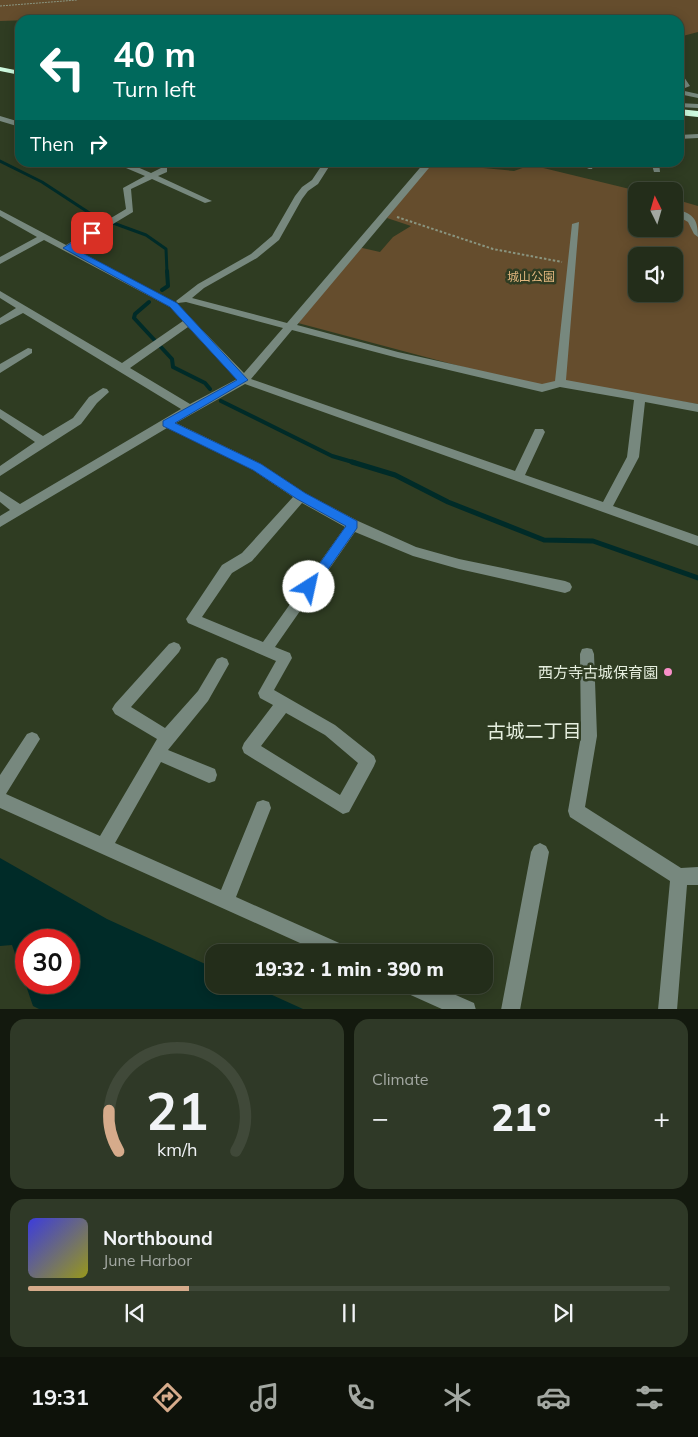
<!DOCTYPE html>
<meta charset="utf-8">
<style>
:root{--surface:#232d1a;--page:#2f3927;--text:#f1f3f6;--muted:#a3a8a2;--line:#404939;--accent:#d6ab8b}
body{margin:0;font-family:Mulish,"Noto Sans JP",sans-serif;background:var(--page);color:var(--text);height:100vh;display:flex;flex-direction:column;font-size:19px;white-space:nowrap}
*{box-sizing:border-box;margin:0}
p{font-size:16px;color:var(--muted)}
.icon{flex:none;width:28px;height:28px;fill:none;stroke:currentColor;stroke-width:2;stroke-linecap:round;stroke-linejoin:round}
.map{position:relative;height:1009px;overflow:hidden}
.side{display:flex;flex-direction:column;gap:10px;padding:10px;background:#13190e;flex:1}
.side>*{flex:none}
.banner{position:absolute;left:15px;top:15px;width:669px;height:152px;border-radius:15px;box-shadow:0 2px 12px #0003,0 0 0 1px var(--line);background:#00695c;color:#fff;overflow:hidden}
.needle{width:32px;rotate:355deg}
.fabs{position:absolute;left:628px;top:182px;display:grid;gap:10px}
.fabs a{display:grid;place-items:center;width:55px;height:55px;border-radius:10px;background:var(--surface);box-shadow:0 2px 12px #0003,0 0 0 1px var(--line);font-size:25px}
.speed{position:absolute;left:15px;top:929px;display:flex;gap:10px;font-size:25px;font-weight:700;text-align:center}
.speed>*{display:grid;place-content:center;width:65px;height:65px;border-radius:50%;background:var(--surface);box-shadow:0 2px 12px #0003,0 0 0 1px var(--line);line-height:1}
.speed .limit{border:8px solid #d22;background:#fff;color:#111}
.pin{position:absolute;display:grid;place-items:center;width:42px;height:42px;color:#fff;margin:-21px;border-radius:10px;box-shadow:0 2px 8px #0006}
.me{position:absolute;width:55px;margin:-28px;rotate:35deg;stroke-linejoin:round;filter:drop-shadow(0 0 4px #0008)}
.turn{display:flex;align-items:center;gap:18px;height:105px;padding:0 15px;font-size:22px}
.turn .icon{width:65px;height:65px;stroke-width:2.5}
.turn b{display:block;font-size:35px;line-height:42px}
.then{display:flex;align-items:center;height:48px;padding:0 15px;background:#0003;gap:10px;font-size:19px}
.big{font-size:38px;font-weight:800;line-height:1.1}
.side .tile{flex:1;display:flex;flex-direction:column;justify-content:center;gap:8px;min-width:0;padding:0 18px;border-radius:15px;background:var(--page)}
.side .dial{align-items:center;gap:0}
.dial svg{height:130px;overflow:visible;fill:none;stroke:var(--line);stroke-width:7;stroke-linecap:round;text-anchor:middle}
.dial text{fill:var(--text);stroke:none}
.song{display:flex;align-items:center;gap:15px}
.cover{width:60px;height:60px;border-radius:8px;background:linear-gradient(135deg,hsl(240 70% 55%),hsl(60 70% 35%))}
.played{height:5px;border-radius:2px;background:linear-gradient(90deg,var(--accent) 25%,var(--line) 25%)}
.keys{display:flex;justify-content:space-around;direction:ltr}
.heat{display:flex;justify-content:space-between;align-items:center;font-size:28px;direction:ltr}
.side .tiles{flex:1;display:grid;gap:10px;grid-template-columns:1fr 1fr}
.tile:last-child{grid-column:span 2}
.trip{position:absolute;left:205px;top:944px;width:288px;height:50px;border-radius:15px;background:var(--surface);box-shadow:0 2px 12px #0003,0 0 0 1px var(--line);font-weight:800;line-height:50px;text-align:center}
.tabs{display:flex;height:80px;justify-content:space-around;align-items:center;background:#0e120a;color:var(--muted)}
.tabs .icon{width:35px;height:35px}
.tabs .current{color:var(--accent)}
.tabs b{font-size:22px;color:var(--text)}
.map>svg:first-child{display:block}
.green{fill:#654d2d;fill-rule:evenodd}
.water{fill:#002b28;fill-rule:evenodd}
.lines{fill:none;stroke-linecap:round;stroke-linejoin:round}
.stream-far2{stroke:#002b28;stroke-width:3}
.stream-far1{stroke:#002b28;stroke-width:4}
.stream{stroke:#002b28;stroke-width:5}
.path-far1{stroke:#8a9580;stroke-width:1;stroke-dasharray:2 1;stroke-linecap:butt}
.path{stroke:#8a9580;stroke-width:2;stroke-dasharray:2.5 2;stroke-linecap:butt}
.minor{fill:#77887e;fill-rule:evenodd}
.highway{fill:#cdfadf;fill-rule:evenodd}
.route{fill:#1a73e8;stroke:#114b97}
.poi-dot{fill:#f98fc9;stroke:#2f3c22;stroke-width:2}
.labels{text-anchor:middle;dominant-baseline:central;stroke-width:5;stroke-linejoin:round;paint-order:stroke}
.far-park-label{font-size:12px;fill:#e2b77f;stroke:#2f3c22}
.poi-label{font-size:15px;fill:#e6efdf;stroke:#2f3c22;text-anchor:end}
.near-neighbourhood-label{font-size:19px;fill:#e6efdf;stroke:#2f3c22}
</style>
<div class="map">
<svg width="698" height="1010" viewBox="0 0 698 1010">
<rect width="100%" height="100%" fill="#2f3c22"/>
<path class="green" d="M0,0H698V32L679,37V20H341L154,16L0,21Z
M430,163L514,171L531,165L638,191H636V229H674V199L698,206V404L560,383L542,388L298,323L358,247L380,252L393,237L411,226L387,218ZM636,256H674V294H636Z"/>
<path class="water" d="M0,858L107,919L214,968V985H250L303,1009L41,1010L33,1006L12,945L0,946ZM26,940H69V982H26Z"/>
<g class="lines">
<path class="stream-far2" d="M0,161L42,182L94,216L146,235L166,249L167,272"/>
<path class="stream-far1" d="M162,290L168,286L167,271
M149,302L135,314L134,318L172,359L173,367L205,383L210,389
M221,401L332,456L356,463"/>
<path class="stream" d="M352,462L395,475L448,502L544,540L593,541L698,578"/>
<path class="path-far1" d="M0,6L77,0"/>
<path class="path" d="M397,217L493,249L562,262"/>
<path class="minor" d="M682,76L684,77L690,86L680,90L698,94V98L679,94V86L682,85L679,78Z
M679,103L698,104V108L679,107Z
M0,116L20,122V127L0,121Z
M698,134V138L679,139V135Z
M129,162H139L135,166L151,173L161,168H167V172L158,176L212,201L205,203L152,179L131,189L133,212L73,248L176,303L244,373L283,328L186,302L178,303L176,301L198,284L251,254L272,236L295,196L302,187L312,180L324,162H332L318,184L308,191L302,199L279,240L257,258L204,288L192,298L287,323L425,162H434L297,325L398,352L542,384L555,381L572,224L579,222L566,380L698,404V412L645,402L639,457L613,506L698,536V546L245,384L176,423L261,464L305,493L358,521L416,547L459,559L565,581L570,583L572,587L570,591L565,593L459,569L413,556L355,532L275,647L290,653L292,658L274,690L335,725L374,756L376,761L374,766L349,812L343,814L244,753L242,748L244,743L273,705L260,698L258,693L276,661L188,623L186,619L222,565L242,553L293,497L253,470L167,428L0,527V516L10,510L0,502V491L20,504L181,409L23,313L0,325V318L16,308L0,298V291L122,363L183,321L170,307L44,240L0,264V257L37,237L0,216V210L66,245L126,209L123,188L145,176L126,168L125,166ZM188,327L237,379L190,404L130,368ZM292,330L398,358L542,392L560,387L634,400L627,457L603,502L525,475L545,432L543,429H535L515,471L251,379ZM302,503L345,527L263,642L202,617L232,573L252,561ZM286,713L325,735L358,763L340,795L261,746Z
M587,162H595L592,169H589L585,167Z
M651,162H659L660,172H654Z
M674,208C692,214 698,217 698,237L694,234L688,222L674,214Z
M28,348L32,349V353L0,373V364Z
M103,388L107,389L109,392L97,403L81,424L0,476V466L35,442L0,418V409L43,436L73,418L89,397Z
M174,642L179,644L181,648L179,652L131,707L165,728L198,691L217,659L222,657L227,659L229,664L208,701L168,750L215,769L217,775L215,781L209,783L161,762L115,843L221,890L257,802L263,800L269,802L271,808L236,897L346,946L349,952H320L0,808V775L27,734L32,732L37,734L40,739L6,794L100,836L157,739L115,714L112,709L115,704L169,644Z
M587,648L592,649L594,654L597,736L585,807L681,868L698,867V885H687L677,1010H658L670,881L570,817L568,811L581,736L580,654L582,649Z
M540,843L546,846L549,852L520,1010H501L531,852L534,846Z
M402,985H433L474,1003L476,1010H444L404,992Z"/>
<path class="highway" d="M0,67L20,71V75L0,71Z
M679,109L698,111V117L679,115Z"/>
</g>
<path class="route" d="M89,231L96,233L73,248L177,303L248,380L175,423L261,464L305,493L357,521V528L313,591L309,592L303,587L346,526L297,499L253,470L163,426V421L237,380L170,307L63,248Z"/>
<circle class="poi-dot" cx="668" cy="672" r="5"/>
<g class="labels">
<g class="far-park-label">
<text x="531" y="276">城山公園</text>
</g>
<g class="poi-label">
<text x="658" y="672">西方寺古城保育園</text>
</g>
<g class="near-neighbourhood-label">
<text x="534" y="731">古城二丁目</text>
</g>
</g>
</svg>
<div class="fabs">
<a><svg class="needle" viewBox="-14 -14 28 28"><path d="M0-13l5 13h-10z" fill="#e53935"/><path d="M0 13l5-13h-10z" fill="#a3a8a2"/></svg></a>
<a><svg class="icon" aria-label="sound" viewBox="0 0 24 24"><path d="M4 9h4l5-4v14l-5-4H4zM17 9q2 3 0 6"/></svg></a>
</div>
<div class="speed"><div class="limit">30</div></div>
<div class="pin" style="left:92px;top:233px;background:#d93025"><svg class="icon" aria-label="arrive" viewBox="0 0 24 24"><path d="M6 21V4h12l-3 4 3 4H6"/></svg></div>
<svg class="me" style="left:309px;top:587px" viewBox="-20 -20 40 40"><circle r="19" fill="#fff"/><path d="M0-13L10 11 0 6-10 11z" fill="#1a73e8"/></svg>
<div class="trip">19:32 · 1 min · 390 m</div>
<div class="banner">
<div class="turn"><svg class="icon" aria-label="left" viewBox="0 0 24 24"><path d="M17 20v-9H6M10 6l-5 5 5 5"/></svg><div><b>40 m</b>Turn left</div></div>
<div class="then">Then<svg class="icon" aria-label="right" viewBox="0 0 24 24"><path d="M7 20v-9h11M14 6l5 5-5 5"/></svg></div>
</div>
</div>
<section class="side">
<div class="tiles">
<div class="tile dial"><svg viewBox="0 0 100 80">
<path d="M14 69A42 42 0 1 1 86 69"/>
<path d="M14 69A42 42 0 0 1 8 44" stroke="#d6ab8b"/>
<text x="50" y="56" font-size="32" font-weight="700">21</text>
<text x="50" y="72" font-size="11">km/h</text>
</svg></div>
<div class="tile"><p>Climate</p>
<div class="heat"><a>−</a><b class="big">21°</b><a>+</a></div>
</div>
<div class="tile">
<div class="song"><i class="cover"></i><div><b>Northbound</b><p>June Harbor</p></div></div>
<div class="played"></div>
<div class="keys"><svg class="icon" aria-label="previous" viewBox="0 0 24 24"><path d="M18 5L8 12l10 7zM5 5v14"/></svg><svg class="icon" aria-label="pause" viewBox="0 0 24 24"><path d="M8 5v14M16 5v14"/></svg><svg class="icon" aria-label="next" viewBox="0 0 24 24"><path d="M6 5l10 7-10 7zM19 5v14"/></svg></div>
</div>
</div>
</section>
<nav class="tabs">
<b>19:31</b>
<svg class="icon current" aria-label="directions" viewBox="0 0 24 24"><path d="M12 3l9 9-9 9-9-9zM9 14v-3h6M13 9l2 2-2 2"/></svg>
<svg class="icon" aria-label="music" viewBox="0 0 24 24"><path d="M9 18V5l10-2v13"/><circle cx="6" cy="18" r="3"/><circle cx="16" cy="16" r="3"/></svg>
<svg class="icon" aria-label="phone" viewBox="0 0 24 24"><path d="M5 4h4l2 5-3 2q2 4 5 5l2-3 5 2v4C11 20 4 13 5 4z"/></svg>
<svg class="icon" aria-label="climate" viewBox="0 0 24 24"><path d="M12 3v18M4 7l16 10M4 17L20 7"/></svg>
<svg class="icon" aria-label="car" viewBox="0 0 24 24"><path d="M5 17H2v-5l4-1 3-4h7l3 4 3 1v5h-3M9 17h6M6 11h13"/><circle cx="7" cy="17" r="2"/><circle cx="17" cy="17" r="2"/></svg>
<svg class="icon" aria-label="filters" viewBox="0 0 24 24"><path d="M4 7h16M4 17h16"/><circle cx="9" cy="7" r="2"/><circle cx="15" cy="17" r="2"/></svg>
</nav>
